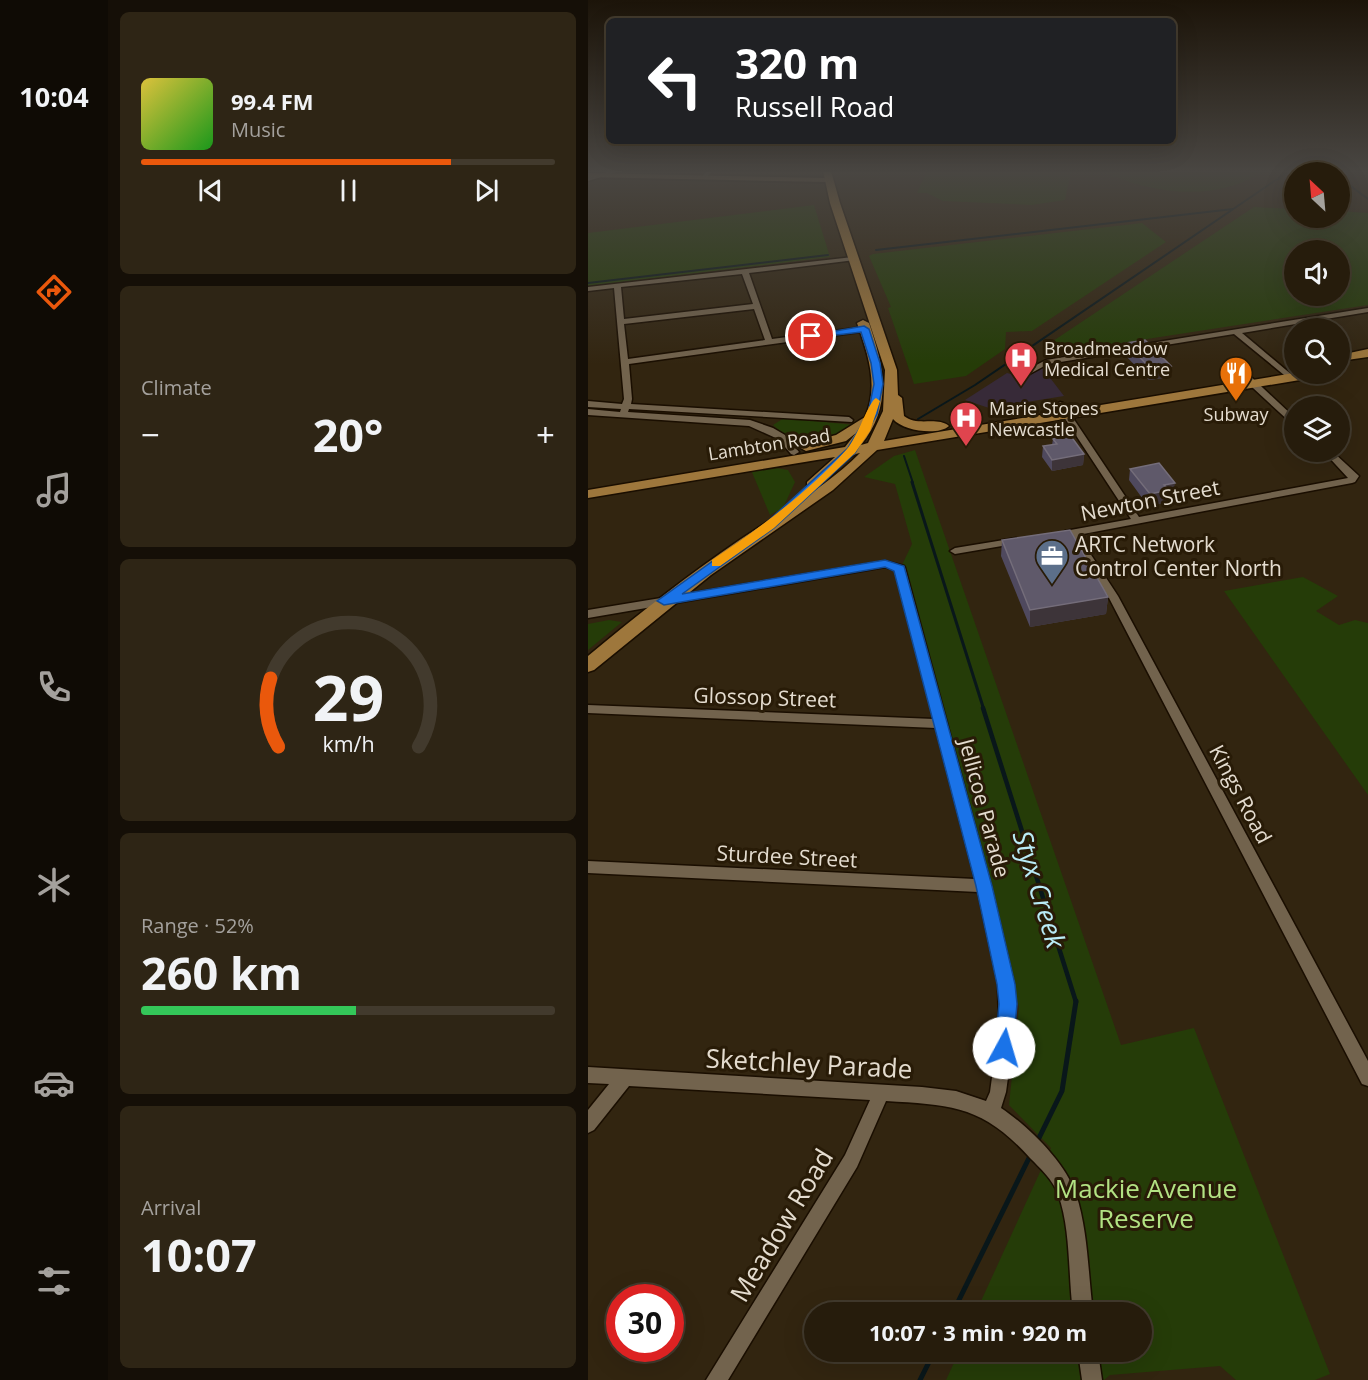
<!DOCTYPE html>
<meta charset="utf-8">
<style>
:root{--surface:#261c0c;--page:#2e2515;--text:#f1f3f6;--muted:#a4a19d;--line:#423a2d;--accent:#ea580c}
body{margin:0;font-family:"Open Sans",sans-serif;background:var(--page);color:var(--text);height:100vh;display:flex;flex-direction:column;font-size:22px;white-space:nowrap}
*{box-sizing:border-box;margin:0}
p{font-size:20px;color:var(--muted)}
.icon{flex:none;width:33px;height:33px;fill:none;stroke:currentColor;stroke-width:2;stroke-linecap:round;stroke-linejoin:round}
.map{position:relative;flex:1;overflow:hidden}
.details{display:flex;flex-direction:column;gap:12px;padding:12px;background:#150f07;width:480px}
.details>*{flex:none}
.banner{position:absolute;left:18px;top:18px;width:570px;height:126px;border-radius:9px;box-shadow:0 6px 24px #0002,0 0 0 2px var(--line);background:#202124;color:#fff;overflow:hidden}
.needle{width:39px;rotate:334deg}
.buttons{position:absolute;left:696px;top:162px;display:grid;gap:12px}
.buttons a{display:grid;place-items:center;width:66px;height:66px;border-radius:50%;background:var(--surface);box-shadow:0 6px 24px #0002,0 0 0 2px var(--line);font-size:30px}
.speed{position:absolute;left:18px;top:1284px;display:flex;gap:12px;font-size:30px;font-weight:700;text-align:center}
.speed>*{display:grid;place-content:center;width:78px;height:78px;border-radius:50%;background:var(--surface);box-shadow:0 6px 24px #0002,0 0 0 2px var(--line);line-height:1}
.speed .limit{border:9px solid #d22;background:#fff;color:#111}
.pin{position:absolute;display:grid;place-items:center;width:51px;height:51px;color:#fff;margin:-26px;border:3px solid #fff;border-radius:50%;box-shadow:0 2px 6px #0007}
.me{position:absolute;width:66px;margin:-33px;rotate:6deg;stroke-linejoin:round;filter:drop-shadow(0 0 4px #0008)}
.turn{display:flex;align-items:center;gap:21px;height:126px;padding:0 30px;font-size:27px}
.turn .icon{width:78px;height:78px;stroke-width:2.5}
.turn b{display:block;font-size:42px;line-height:51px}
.big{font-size:45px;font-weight:700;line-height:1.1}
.details .widget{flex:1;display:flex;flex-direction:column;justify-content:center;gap:9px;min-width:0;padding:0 21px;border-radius:9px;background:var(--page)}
.details .dial{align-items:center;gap:0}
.dial svg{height:156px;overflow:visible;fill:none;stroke:var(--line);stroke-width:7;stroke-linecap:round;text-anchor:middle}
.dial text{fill:var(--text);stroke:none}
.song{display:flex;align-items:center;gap:18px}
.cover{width:72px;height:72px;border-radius:9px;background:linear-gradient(135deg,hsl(50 70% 55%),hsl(120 70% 35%))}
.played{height:6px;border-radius:3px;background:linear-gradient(90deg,var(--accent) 75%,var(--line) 75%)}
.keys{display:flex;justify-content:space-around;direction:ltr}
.heat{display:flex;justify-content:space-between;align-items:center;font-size:33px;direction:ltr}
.charge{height:9px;border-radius:4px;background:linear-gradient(90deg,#34c759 52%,var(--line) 0)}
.trip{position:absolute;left:216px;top:1302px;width:348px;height:60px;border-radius:30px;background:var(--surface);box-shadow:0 6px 24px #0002,0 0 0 2px var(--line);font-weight:700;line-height:60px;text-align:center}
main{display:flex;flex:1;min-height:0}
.tabs{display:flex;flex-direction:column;width:108px;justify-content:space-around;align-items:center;background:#0f0b05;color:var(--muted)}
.tabs .icon{width:42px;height:42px}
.tabs .selected{color:var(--accent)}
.tabs b{font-size:27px;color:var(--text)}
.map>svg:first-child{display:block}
.medical{fill:#372a38}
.green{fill:#253c08;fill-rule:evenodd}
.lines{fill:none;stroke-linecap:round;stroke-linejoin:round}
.stream-far3{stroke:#09171a;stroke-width:2}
.stream-far2{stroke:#09171a;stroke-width:3}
.stream-far1{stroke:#09171a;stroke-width:4.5}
.stream{stroke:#09171a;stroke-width:5}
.street-casing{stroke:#1a0e00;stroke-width:3}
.secondary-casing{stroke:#1a0e00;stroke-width:4}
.primary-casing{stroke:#1a0e00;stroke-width:3}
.street{fill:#72634d;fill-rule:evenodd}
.secondary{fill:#886d45;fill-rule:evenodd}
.primary{fill:#9e773c;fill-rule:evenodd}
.wall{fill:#4f495e}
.shaded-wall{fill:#3d3439}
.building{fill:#5f596a;stroke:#746d7a;stroke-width:1.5}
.route{fill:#1a73e8;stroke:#114b97;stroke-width:1.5}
.slow{fill:#f59e0b}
.labels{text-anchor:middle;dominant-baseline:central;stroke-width:6;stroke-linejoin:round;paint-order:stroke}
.far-poi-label{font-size:18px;fill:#e4dccf;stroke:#281b07;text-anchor:start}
.far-street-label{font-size:18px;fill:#e4dccf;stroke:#281b07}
.street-label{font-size:21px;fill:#e4dccf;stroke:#281b07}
.poi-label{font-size:21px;fill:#e4dccf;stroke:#281b07;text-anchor:start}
.near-street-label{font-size:26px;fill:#e4dccf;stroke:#281b07}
.near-park-label{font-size:26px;fill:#b2e283;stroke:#281b07}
.near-water-label{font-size:27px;font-style:italic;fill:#b9ebf6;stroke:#281b07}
</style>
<main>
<nav class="tabs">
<b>10:04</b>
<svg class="icon selected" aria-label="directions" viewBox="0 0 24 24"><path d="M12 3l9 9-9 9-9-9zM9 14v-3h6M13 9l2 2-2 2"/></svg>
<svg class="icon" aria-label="music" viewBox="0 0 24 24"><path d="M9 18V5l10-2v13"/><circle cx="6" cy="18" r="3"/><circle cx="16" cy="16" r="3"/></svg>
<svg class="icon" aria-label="phone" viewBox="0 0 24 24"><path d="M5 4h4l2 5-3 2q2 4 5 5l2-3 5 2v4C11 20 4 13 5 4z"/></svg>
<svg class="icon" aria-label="climate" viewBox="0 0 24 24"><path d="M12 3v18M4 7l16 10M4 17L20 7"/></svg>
<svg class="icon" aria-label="car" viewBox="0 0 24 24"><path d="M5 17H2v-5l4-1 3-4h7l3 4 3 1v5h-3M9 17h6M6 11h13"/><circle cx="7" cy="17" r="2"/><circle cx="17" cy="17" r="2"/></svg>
<svg class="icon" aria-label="filters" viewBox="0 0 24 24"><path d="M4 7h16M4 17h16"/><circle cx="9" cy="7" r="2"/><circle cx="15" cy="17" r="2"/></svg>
</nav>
<section class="details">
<div class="widget">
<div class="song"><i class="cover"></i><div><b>99.4 FM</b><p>Music</p></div></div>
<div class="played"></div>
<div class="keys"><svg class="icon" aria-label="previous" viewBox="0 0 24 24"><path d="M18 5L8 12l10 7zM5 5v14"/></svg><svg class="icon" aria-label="pause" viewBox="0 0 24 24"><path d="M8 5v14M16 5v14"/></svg><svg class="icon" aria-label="next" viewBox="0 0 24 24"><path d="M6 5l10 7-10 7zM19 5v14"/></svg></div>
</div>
<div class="widget"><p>Climate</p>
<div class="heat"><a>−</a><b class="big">20°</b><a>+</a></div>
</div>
<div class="widget dial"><svg viewBox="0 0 100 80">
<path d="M14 69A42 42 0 1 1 86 69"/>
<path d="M14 69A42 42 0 0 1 10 34" stroke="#ea580c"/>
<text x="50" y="56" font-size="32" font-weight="700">29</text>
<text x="50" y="72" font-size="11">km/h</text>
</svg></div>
<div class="widget"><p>Range · 52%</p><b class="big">260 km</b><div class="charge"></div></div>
<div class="widget"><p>Arrival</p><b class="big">10:07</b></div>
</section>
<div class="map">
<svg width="780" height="1380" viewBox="0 0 780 1380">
<rect width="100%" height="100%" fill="#322510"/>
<path class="medical" d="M453,366L476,396L401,408L377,400L419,373L437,378Z"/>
<path class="green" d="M339,171H483L477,200L444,205L355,201L339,193H329Z
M512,171H675C626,204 563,193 512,171Z
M226,205L242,257L0,286V233Z
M666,207L706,209V218H752V211L780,213V305L494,349L465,341ZM706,250H752V296H706Z
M554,223L578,242L444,331L418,332L417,349L378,376L326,384L300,308L303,307L281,256L285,254Z
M196,418L267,425L247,436L207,444L185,425Z
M327,450L533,1045L606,1028L742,1374L727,1380H648L632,1366L522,1375L516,1380H358L371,1352H554V1312H388L463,1148L421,1105L431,1007L314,565L324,544L307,484L276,477L306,456Z
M176,466L200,470L207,482L195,508L182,515L163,470Z
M715,577L750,596L728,611L751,625L767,620L780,623V795L636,591Z
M21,620L34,622L0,650V624Z"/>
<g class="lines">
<path class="stream-far3" d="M752,178L780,199
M288,250L645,209
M0,283L240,255
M330,419L387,385L701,171
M316,456L325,483"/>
<path class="stream-far2" d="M324,482L396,710"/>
<path class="stream-far1" d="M395,708L488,1002"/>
<path class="stream" d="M449,1142L474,1091L488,1001
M365,1312L443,1154
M332,1380L346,1352"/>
<defs>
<path id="street" d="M22,171H32L0,181V177Z
M118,171H124L117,179H113Z
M265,257L268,259L267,260L161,273L184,339L276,327H279V331L41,364L44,399L43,404L261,417L265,420L264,422L41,409L40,412L162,420L185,428L197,435L211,452L206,455L203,454L190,439L161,426L0,415V409L32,412L33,409L0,407V401L34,404L36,399L26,288L0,291V287ZM154,274L165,304L36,319L33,287ZM166,309L177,340L40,359L36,324Z
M780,308V312L654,333L704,375L705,377L701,379L646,334L460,364L436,377L429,375L458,360Z
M652,372H658L706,417V423H703L652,376Z
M472,402L475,403L551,517L760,478L736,452H745L771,476L767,482L764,483L490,535L530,596L780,1061V1086L774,1084L520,596L481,536L477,537L472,534L477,531L543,519L468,405Z
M428,538L433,541L432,543L367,554L362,551L367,548Z
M297,561L316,566L317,568L403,886L426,984L427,1026L418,1092L413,1108C440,1126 477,1162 488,1194C500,1231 500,1273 505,1312H485C480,1275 483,1229 470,1194C465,1180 452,1168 442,1158C395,1106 365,1105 298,1101L269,1167L140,1380H118L257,1155L282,1100L41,1086L6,1130L0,1133V1110L21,1084L0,1083V1067L334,1087L368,1091L398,1101L402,1092L411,1026L410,984L390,892L0,873V861L387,879L348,728L0,713V705L346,719L307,570L297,567L0,618V610Z
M490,1352H510L514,1380H494Z"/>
<path id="secondary" d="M0,173L240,178L244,180L240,182L0,177Z"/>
<path id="primary" d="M235,171H243L252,203L309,370L310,395L314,398L316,416C329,427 349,416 361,426C350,436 315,431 305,419L296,441L706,373L730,374L724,378L289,450L245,490L123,575L6,670L0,672V656C49,615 100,575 153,539C193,512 237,488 272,453C253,456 243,484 224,489L219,488V482L247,457L0,498V490L257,447L268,433L258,441L218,451L211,447L213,444L248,435L277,417C291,386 280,354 269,323L275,320L281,323C296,367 305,405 273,445L280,443L295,411L297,370L242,203Z
M780,349V357L752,361V355Z"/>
</defs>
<use href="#street" class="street-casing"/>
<use href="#secondary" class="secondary-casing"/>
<use href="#primary" class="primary-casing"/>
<use href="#street" class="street"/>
<use href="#secondary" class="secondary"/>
<use href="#primary" class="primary"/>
</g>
<path class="wall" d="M538,343L582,377L561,380L536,354Z
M465,439L496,454L495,465L464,471L454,457L455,446L464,445Z
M542,469L585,495L580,496L579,502L560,506L541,480Z
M414,540L520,597L518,614L442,627L413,556Z"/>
<path class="shaded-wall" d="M583,366L582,377L561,380L563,369Z
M496,454L495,465L464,471V460Z
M587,483L585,495L580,496L579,502L560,506L562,494L576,485Z
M520,597L518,614L442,627V610Z"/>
<path class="building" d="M557,340L583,366L563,369L538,343Z
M482,435L496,454L464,460L455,446L469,444L465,439Z
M571,463L587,483L576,485L581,490L562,494L542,469Z
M482,530L520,597L442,610L414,540Z"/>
<linearGradient id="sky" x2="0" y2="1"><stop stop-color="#1c1409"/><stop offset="0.47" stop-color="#494642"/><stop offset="1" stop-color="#494642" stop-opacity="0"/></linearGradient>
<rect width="780" height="364" fill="url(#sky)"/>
<path class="route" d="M276,326L281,329L292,363L295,384L289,414L267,453L186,528L94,594L297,560L316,566L404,886L427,984L429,1004L425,1048L423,1054L416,1057L409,1054L407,1048L411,1004L409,984L388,886L306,571L297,567L76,605L69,601L178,523L260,448L280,414L286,384L283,363L273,332L223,338L218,336Z"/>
<path class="slow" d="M288,398L292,401L282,431L267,453L186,528L132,566H124V560C172,528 220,492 259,449C269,438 281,401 288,398Z"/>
<defs>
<symbol id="hospital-pin" viewBox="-11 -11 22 30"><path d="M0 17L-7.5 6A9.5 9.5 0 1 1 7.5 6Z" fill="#e0444e" stroke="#281b07"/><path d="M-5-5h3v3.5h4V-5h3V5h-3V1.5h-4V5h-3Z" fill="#fff"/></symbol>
<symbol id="restaurant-pin" viewBox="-11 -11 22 30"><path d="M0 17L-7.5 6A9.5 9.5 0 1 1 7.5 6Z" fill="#e8710a" stroke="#281b07"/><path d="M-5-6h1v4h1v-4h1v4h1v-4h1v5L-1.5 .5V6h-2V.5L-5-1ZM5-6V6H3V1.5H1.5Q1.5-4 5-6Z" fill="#fff"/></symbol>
<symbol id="office-pin" viewBox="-11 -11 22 30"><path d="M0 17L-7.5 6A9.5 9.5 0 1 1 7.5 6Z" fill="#5c6f8a" stroke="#281b07"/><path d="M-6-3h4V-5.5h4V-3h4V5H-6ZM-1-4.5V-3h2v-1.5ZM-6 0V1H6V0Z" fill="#fff"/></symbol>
</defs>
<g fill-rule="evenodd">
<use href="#hospital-pin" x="414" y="339" width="38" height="52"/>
<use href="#restaurant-pin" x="629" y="354" width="38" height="52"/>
<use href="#hospital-pin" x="359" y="399" width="38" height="52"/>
<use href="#office-pin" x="445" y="537" width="38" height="52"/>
</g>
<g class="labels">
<g class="far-poi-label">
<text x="456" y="348">Broadmeadow<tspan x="456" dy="21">Medical Centre</tspan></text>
<text x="401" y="408">Marie Stopes<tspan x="401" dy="21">Newcastle</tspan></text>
<text x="648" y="414" text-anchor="middle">Subway</text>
</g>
<g class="far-street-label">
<text transform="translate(181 444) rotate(-9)">Lambton Road</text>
</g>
<g class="street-label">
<text transform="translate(562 500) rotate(-11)">Newton Street</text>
<text transform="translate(177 697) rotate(2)">Glossop Street</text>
<text transform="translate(653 794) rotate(62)">Kings Road</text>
<text transform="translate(397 808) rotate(75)">Jellicoe Parade</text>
<text transform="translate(199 856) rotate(3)">Sturdee Street</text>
</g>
<g class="poi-label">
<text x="487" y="544">ARTC Network<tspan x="487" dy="24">Control Center North</tspan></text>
</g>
<g class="near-street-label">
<text transform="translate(221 1063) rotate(3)">Sketchley Parade</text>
<text transform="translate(193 1225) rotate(-59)">Meadow Road</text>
</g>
<g class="near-park-label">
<text x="558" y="1188">Mackie Avenue<tspan x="558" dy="30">Reserve</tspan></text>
</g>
<g class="near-water-label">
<text transform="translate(452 889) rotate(73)">Styx Creek</text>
</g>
</g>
</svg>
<div class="buttons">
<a><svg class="needle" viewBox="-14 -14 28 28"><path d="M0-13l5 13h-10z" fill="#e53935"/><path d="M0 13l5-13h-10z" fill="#a4a19d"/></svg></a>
<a><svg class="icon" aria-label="sound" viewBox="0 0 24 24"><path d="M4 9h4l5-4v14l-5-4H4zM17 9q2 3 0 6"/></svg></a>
<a><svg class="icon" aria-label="search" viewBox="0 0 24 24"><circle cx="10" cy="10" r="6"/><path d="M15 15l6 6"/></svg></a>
<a><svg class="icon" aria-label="layers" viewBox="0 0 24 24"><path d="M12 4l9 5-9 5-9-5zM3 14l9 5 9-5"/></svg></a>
</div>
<div class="speed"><div class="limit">30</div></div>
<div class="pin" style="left:223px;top:336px;background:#d93025"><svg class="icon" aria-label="arrive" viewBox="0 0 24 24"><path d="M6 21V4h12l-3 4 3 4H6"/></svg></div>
<svg class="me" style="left:416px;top:1048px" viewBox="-20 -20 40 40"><circle r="19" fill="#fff"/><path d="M0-13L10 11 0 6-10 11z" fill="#1a73e8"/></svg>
<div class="trip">10:07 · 3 min · 920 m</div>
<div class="banner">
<div class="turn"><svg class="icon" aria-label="left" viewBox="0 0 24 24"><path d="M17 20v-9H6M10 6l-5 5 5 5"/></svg><div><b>320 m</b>Russell Road</div></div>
</div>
</div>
</main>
